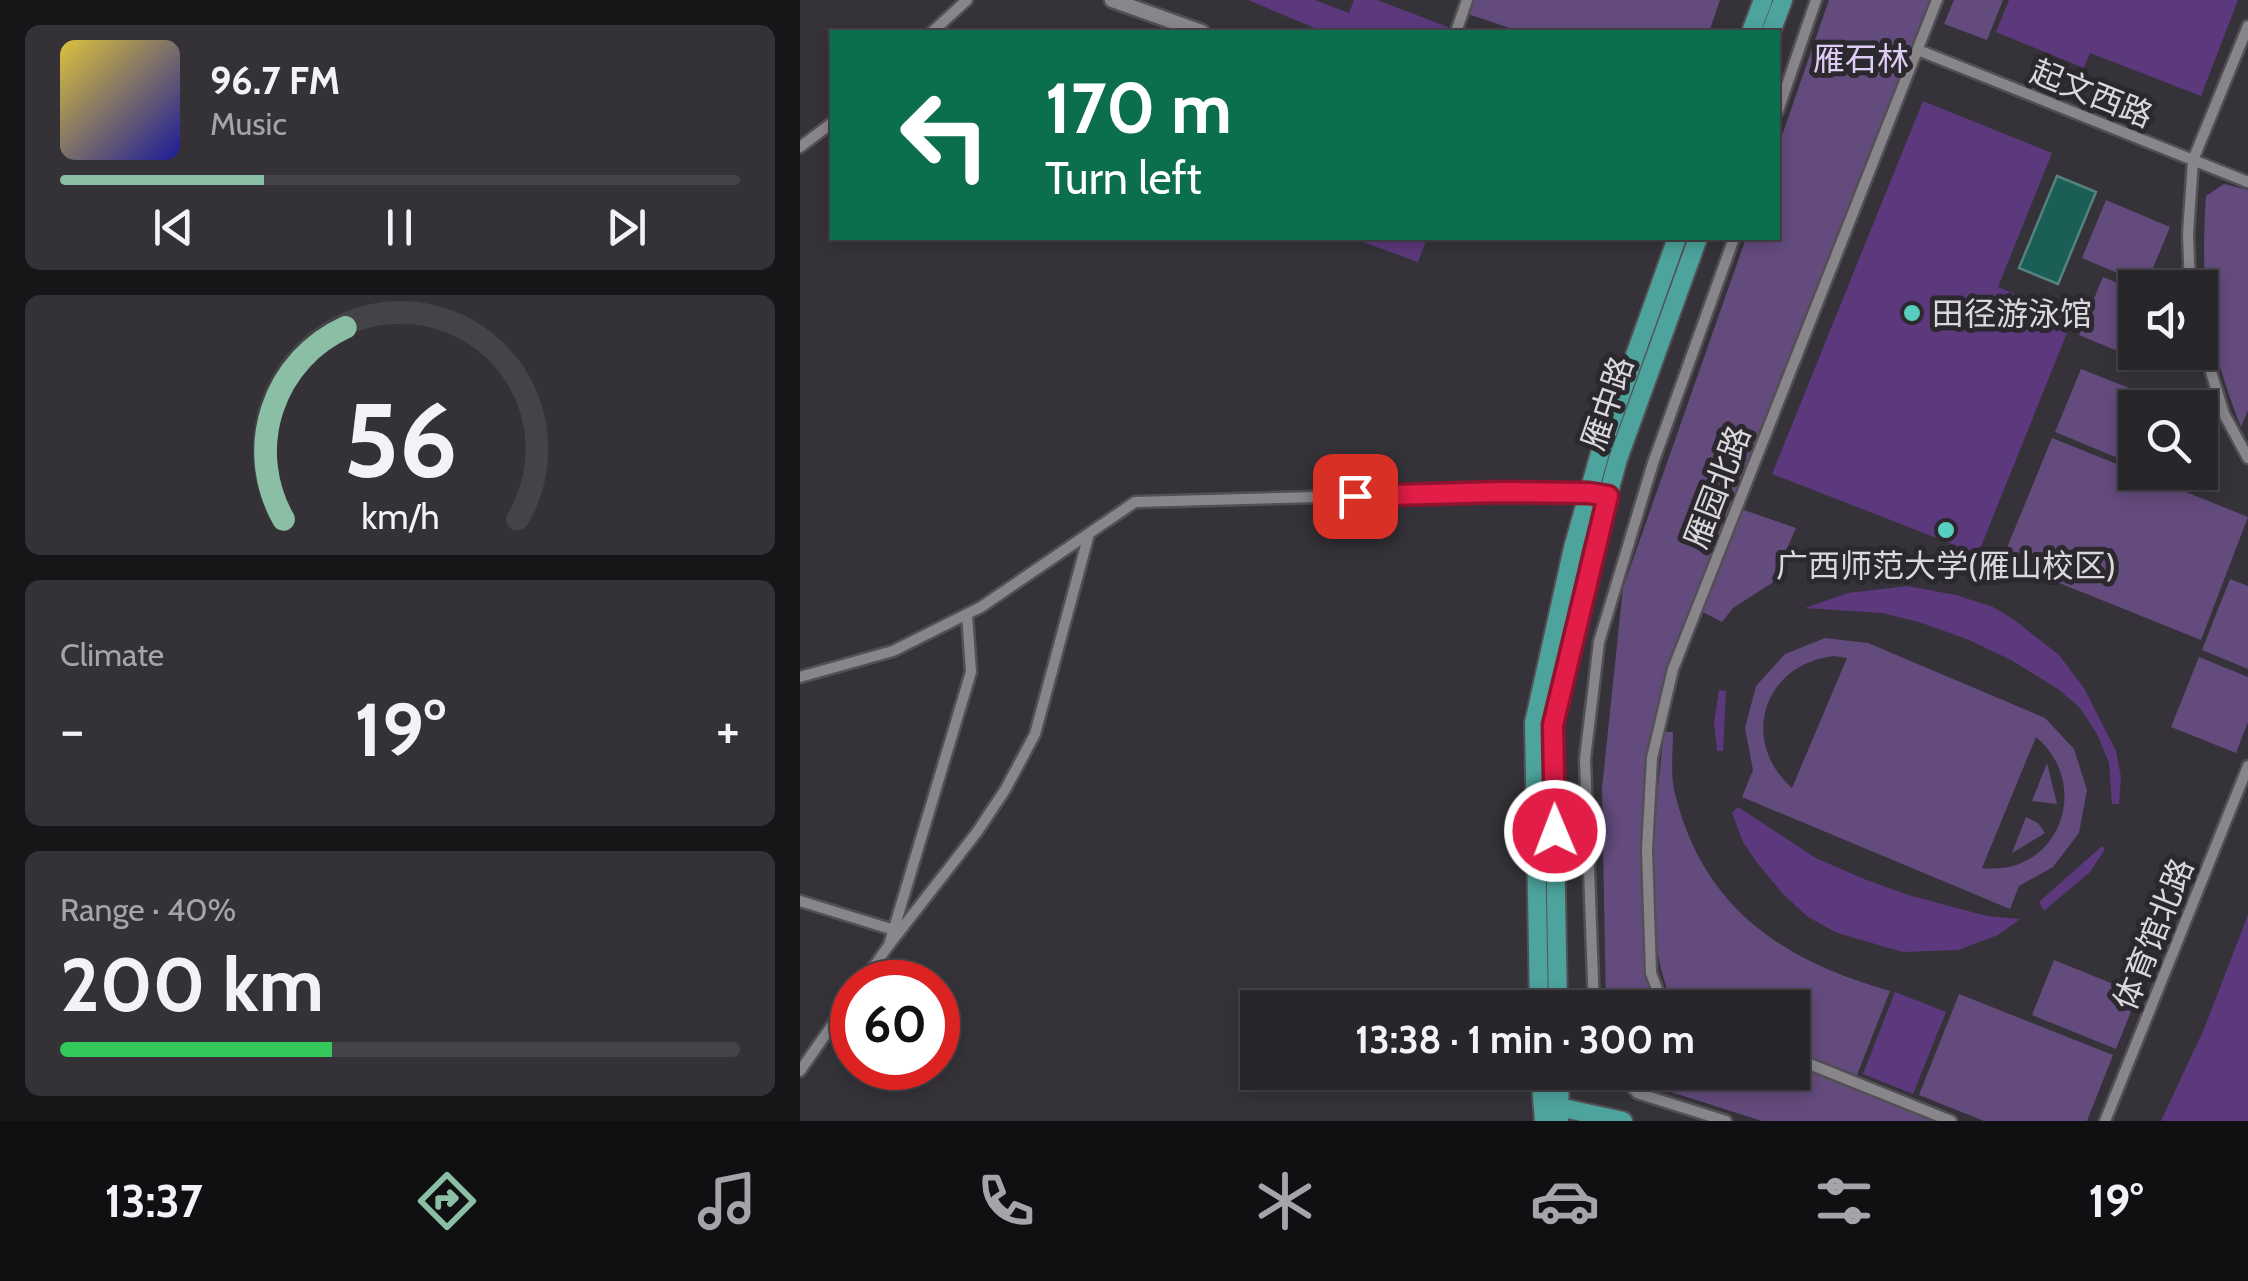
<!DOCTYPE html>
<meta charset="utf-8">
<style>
:root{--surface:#28262b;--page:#343237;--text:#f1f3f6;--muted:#a5a5a9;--line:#444347;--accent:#8abfa5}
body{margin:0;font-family:Cabin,"Noto Sans SC",sans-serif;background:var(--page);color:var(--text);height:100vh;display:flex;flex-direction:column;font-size:38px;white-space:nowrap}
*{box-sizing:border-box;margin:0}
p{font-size:32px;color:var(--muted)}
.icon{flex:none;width:55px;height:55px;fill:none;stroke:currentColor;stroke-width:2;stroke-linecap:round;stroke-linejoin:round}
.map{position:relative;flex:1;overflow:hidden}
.details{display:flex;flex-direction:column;gap:25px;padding:25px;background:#161518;width:800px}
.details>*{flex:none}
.banner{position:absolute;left:30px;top:30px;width:950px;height:210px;border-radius:0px;box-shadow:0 5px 15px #0003,0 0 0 2px var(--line);background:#0b6e4f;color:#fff;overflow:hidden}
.controls{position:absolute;left:1318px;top:270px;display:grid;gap:20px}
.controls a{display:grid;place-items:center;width:100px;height:100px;border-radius:0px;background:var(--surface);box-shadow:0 5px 15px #0003,0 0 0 2px var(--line);font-size:50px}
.speed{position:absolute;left:30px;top:960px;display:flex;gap:20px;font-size:50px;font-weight:700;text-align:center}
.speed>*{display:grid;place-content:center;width:130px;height:130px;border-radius:50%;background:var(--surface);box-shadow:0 5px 15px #0003,0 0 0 2px var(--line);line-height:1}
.speed .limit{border:15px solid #d22;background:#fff;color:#111}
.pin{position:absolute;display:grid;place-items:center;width:85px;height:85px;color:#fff;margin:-42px;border-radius:20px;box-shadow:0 5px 15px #0006}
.me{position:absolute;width:110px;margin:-55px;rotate:359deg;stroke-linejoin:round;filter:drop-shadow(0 0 8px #0008)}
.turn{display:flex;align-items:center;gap:35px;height:210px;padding:0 50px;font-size:45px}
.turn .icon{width:130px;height:130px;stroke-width:2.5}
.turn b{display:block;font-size:70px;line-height:85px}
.big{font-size:75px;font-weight:800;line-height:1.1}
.details .widget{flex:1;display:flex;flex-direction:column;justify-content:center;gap:15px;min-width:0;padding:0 35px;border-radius:15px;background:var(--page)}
.details .dial{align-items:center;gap:0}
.dial svg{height:260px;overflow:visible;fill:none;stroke:var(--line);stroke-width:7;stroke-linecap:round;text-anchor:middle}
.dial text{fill:var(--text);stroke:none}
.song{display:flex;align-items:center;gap:30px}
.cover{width:120px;height:120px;border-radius:15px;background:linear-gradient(135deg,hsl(50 70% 55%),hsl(240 70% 35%))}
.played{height:10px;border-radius:5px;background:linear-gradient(90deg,var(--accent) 30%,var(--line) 30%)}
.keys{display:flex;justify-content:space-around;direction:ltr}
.heat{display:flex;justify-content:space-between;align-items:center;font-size:55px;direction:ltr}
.charge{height:15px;border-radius:8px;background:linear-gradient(90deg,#34c759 40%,var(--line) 0)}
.trip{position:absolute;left:440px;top:990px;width:570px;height:100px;border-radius:0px;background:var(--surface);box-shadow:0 5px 15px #0003,0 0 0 2px var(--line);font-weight:800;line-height:100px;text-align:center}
.tabs{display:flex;height:160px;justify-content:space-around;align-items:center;background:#100f11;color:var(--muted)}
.tabs .icon{width:70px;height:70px}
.tabs .active{color:var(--accent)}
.tabs b{font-size:45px;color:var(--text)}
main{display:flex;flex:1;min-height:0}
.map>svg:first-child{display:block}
.green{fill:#634b7d;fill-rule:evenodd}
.water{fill:#1b5e56;stroke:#54837e;stroke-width:2.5}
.building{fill:#5b397c}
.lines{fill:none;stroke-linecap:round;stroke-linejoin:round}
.minor-casing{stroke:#525055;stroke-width:15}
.tertiary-casing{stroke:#525055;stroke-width:19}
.primary-casing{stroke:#525055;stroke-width:22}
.minor{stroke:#88858b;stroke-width:10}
.tertiary{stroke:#88858b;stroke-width:14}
.primary{stroke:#4da49d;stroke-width:18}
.route-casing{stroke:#92132f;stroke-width:25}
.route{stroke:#e11d48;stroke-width:18}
.poi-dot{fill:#58cebf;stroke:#2b292e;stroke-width:4}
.labels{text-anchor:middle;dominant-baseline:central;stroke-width:10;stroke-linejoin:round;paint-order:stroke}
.park-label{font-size:32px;fill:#deccf4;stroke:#2b292e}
.street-label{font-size:32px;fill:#dad8dc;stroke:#2b292e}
.poi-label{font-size:32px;fill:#dad8dc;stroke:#2b292e;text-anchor:start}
</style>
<main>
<section class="details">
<div class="widget">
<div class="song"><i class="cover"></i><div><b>96.7 FM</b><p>Music</p></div></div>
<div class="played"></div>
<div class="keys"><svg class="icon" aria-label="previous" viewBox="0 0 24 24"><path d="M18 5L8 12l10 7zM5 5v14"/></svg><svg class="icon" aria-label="pause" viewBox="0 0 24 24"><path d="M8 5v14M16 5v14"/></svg><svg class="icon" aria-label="next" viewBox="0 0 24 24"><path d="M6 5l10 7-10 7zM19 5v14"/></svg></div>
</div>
<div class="widget dial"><svg viewBox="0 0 100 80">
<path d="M14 69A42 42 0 1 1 86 69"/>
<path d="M14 69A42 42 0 0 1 33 10" stroke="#8abfa5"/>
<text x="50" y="56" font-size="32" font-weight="700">56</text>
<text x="50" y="72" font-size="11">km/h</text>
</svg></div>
<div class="widget"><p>Climate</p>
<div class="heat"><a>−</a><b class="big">19°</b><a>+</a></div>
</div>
<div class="widget"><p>Range · 40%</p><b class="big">200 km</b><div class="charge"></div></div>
</section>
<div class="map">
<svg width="1448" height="1121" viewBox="0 0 1448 1121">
<rect width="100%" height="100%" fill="#353339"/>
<path class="green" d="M673,0H920L909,32H721L668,14Z
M1029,0H1137L873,669L852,758L851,973L872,1007L806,1008L802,788L823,588L946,238H978V147Z
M1154,0H1203L1187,40L1144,24Z
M1424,184L1448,190V410L1441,427C1407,340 1400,288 1406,196Z
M1306,200L1370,227L1346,285L1282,258Z
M1303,277L1335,290V352L1347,353L1344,362L1279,335Z
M1281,369L1377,407L1335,408V465L1255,432Z
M1400,417L1418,424L1400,468Z
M1252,438L1448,517L1401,640L1202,560Z
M941,509L996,528L972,583L933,608L922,622L901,611Z
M1430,579L1448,586V669L1402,650Z
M1025,638L1068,643L1245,718L1274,749L1287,790L1279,833L1253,867L1219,886L1210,909L942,797L953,770L945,728L956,686L985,654ZM1034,656L1047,658L992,788C939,741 963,664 1034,656ZM1236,737C1293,785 1259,877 1182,868Z
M1399,657L1448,677V722L1436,753L1371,727Z
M864,732H873C873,752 870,775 875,794C904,909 982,960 1090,991L1057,1075L993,1050L992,1008L890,1007L872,1000C840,935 856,805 864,732Z
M1247,763L1257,804L1232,801Z
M1226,817L1238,823L1245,833L1212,853Z
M1254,960L1338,994L1316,1049L1232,1015Z
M1159,994L1313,1055L1287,1121H1184L1119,1095Z
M993,1057L1151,1121H962L865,1090L850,1073L992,1072Z"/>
<path class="water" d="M1257,176L1296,192L1258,284L1219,268Z"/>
<path class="building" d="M448,0H515L549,13L554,0H577L648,27L647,32H524Z
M1209,0H1438L1401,96L1290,53L1284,68L1196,32Z
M1123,101L1252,153L1198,287L1273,318L1178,554L972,474Z
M552,238H627L618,262Z
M1107,586L1156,595L1193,607L1213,619L1259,655L1284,688L1316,751L1321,777L1319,804H1312L1309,763L1297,734L1280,708L1258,689L1211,660L1169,640L1122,623L1082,613L1005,608L1048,593Z
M919,690L926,691L923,751H917L914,722Z
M938,807L1016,858L1064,879L1108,895L1187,916L1220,919L1198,935L1158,950L1103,952L1037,933L1008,917L984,895L958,864L943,842L932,813Z
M1302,846L1305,849L1290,872L1244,911L1239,902Z
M1448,915V1121H1361L1404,1029Z
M1095,992L1146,1012L1113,1094L1063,1074Z"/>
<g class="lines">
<defs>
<path id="minor" d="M132,32L167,0
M656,32L667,0
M1118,50L1448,182
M978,111L1016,0
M0,147L32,123
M1390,288L1388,234L1393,160L1448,26
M1400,336L1424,414L1448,458
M0,677L93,651L181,607L335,502L702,492L789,493L808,496
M0,901L94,930
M89,945L177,832L205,790L235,734L289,534
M63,982L89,945L171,672L167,614
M794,1008L785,759L799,642L853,463L934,238
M872,1008L860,997L851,973L847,850L852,758L873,669L1137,0
M992,1057L1151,1121
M0,1071L52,997
M818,1072L837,1093L926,1121
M1305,1121L1448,766"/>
<path id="tertiary" d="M312,0L402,32"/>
<path id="primary" d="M951,32L963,0
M971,32L983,0
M739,1008L734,723L773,548L800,453L877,238
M758,1008L753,725L792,553L818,459L898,238
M740,1072L744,1121
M759,1107L823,1121
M759,1121L760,1072"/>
</defs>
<use href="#minor" class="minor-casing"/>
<use href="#tertiary" class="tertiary-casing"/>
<use href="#primary" class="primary-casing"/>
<use href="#minor" class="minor"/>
<use href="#tertiary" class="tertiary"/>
<use href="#primary" class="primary"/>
</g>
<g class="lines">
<defs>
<path id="route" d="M555,496L702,492L789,493L808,496L753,725L755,831"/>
</defs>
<use href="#route" class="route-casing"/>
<use href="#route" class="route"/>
</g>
<g class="poi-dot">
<circle cx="1112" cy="313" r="10"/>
<circle cx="1146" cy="530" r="10"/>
</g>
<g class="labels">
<g class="park-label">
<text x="1061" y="58">雁石林</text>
</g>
<g class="street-label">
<text transform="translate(1292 93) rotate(22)">起文西路</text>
<text transform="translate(807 403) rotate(-71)">雁中路</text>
<text transform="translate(917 487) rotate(-69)">雁园北路</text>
<text transform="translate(1353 934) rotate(-68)">体育馆北路</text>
</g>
<g class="poi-label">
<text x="1132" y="313">田径游泳馆</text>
<text x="1146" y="565" text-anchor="middle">广西师范大学(雁山校区)</text>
</g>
</g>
</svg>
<div class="controls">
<a><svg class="icon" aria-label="sound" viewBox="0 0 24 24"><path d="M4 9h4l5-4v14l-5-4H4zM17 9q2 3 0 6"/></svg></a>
<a><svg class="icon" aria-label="search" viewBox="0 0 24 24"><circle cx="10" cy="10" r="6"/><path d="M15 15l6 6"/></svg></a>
</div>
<div class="speed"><div class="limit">60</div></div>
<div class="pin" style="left:555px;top:496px;background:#d93025"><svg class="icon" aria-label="arrive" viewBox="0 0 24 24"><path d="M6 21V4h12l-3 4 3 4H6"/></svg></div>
<svg class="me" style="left:755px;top:831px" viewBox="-20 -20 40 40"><circle r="17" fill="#e11d48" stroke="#fff" stroke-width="3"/><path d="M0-11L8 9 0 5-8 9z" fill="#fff"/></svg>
<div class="trip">13:38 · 1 min · 300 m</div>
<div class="banner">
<div class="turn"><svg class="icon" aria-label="left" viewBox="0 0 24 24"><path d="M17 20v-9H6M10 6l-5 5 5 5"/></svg><div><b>170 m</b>Turn left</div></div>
</div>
</div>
</main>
<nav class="tabs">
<b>13:37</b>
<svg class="icon active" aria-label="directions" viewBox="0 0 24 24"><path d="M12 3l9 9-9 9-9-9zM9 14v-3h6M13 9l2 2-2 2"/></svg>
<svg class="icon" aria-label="music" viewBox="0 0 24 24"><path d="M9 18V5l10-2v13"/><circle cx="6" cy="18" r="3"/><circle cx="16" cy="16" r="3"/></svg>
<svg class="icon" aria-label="phone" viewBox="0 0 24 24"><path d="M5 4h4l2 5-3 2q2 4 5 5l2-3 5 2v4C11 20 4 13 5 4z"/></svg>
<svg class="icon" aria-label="climate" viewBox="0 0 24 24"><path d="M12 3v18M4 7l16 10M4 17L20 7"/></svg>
<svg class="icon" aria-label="car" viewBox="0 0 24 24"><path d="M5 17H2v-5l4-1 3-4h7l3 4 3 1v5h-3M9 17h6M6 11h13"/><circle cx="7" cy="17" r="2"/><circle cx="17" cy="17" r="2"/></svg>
<svg class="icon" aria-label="filters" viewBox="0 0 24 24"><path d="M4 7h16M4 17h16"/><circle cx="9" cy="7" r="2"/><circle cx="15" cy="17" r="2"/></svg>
<b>19°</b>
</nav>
